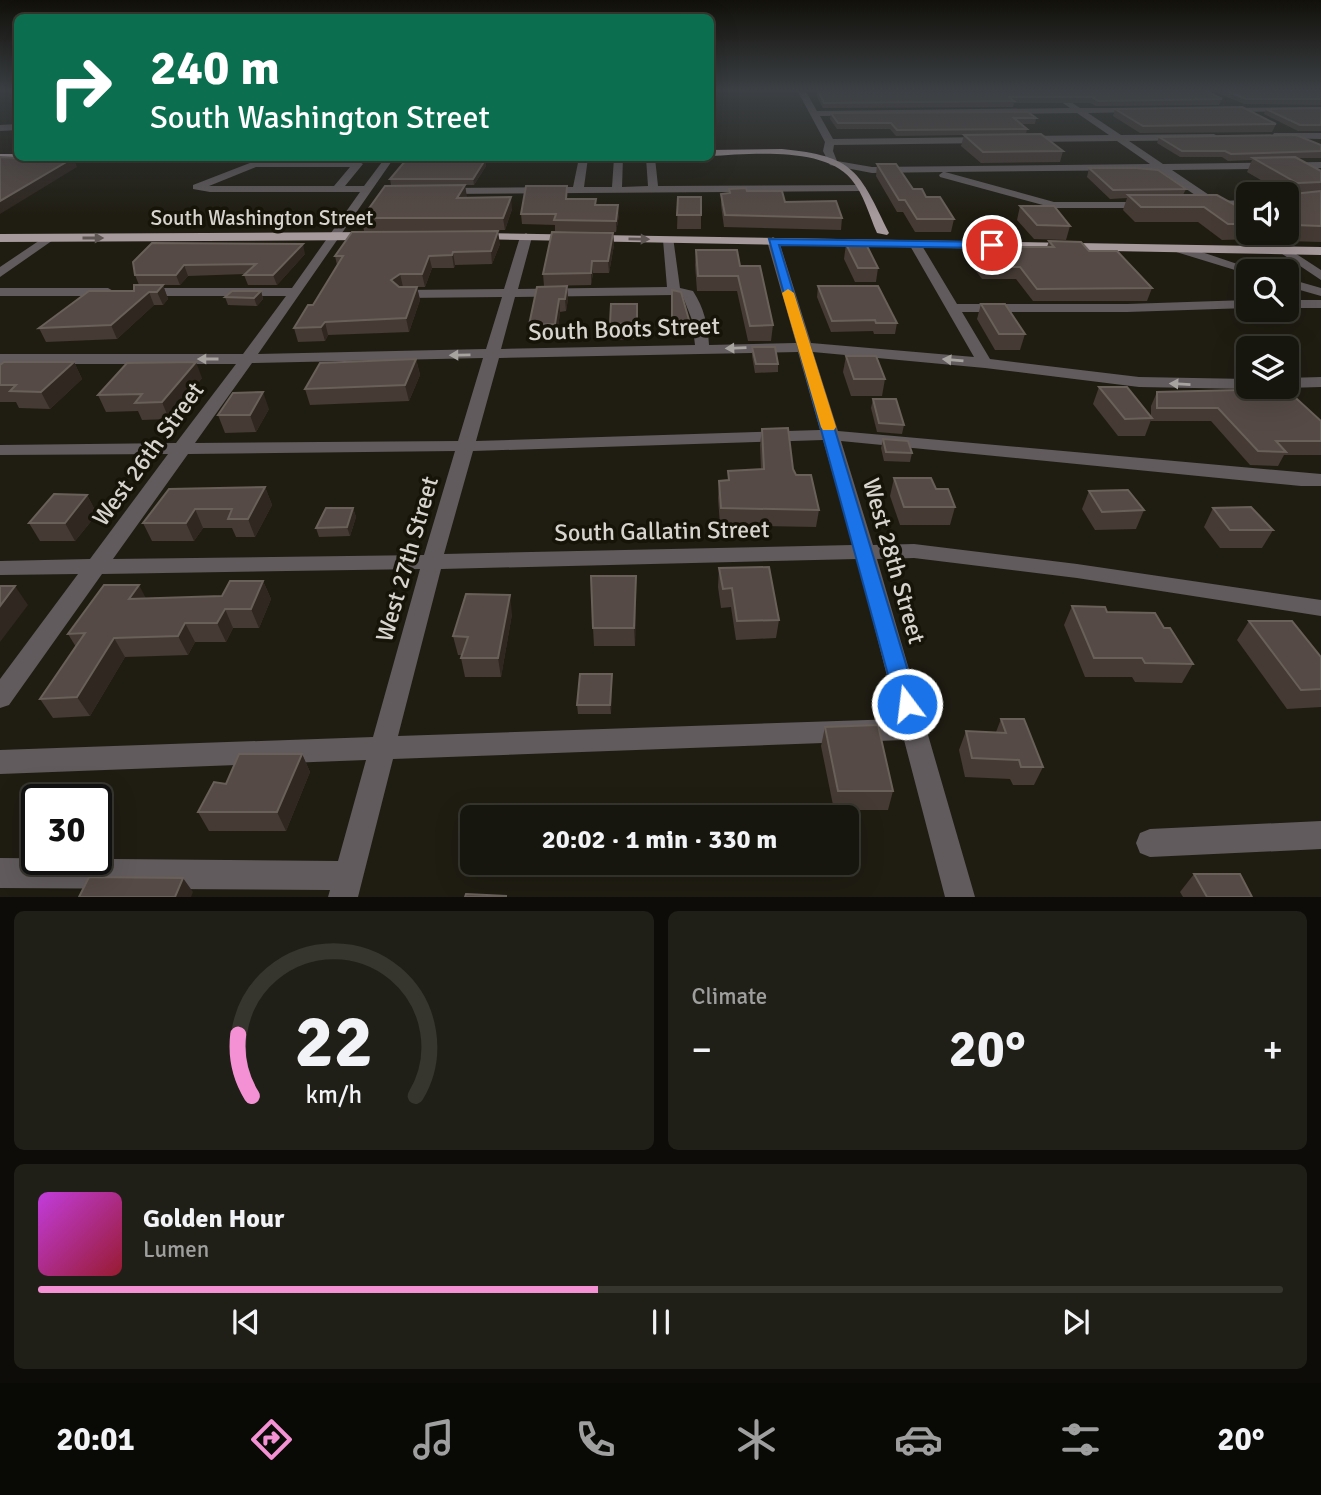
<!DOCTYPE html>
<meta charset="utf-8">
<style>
:root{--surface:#17160e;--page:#201f17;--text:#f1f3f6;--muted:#9e9f9e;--line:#36352e;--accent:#f491d4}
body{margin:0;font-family:Signika,sans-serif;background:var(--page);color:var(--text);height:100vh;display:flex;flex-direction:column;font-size:26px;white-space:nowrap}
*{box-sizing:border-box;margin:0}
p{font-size:23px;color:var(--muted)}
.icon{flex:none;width:38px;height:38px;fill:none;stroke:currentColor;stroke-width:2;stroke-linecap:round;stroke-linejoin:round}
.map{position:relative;height:897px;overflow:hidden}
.panel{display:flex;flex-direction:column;gap:14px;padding:14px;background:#0d0c08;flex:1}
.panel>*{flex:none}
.top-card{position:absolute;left:14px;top:14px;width:700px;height:147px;border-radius:10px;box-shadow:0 7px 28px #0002,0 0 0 2px var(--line);background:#0b6e4f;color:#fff;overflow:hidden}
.fabs{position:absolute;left:1236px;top:182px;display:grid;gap:14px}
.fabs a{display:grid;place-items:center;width:63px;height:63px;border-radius:10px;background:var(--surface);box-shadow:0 7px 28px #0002,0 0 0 2px var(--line);font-size:35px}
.speed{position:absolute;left:21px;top:784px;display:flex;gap:14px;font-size:35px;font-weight:700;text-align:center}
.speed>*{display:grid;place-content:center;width:91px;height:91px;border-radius:50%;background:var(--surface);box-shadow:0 7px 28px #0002,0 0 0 2px var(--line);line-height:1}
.speed .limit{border:4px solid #111;border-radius:10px;background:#fff;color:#111}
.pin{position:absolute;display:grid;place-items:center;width:60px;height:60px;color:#fff;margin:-30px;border:4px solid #fff;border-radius:50%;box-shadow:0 2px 7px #0007}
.me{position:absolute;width:77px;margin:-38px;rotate:345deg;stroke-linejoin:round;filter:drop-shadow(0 0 5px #0008)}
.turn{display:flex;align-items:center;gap:24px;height:147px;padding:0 21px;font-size:32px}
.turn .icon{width:91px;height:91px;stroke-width:2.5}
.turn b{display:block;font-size:49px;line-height:60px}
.big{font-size:52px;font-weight:700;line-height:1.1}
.panel .card{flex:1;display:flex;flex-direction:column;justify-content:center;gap:10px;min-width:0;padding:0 24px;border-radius:10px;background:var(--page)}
.panel .dial{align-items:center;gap:0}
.dial svg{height:182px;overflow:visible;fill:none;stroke:var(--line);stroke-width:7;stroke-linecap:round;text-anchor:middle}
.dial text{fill:var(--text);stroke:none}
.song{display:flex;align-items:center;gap:21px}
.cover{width:84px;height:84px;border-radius:10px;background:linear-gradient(135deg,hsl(290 70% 55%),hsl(350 70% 35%))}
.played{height:7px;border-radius:4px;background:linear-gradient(90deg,var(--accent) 45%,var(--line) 45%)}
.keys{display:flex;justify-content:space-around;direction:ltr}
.heat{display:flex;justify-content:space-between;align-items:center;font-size:38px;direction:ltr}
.panel .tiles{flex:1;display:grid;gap:14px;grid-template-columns:1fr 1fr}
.card:last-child{grid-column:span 2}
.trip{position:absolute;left:460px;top:805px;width:399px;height:70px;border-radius:10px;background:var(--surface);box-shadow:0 7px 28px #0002,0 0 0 2px var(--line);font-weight:700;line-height:70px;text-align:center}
.tabs{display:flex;height:112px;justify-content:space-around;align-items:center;background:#090906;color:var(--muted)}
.tabs .icon{width:49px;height:49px}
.tabs .current{color:var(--accent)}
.tabs b{font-size:32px;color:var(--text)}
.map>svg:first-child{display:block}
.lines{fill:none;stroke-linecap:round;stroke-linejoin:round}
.minor{fill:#615b5d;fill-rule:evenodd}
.major{fill:#a79a9d;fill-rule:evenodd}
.wall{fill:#453a34}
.shaded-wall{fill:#2f2720}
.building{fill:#554a45;stroke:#69605a;stroke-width:2}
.oneway{fill:#5e5653}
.oneway2{fill:#a7a4a0}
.route{fill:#1a73e8;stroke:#114b97;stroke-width:2}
.slow{fill:#f59e0b}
.labels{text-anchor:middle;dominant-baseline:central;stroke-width:7;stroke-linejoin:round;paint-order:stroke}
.far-street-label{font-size:21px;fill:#d6d4cd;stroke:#161309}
.street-label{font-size:24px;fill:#d6d4cd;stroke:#161309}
</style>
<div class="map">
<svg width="1321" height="897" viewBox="0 0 1321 897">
<rect width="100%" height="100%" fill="#1f1d12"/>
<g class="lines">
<path class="minor" d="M797,90H805L817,111L1070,108L1044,90H1053L1080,108H1140L1137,112L1088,113L1121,135L1214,134L1219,137L1214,140L1129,141L1163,164L1321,162V168L1172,170L1218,201L1248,200V206L1227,207L1248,221V229L1213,207L1205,206V202L1159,170L945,172L1054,202H1146L1151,205L1146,208H1054L940,177L939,175L943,172L872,173L830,165L823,151L825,142ZM1077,113L1109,135L1026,136L1021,139L1026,142L1117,141L1150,164L872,167L837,161L833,151L834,145L987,143L992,140L987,137L833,139L820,116Z
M1321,107V111L1225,112L1221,110L1225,108Z
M18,124V130L0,131V125Z
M1274,133H1321V139L1271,138Z
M385,158H394L258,354L486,349L502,297L403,298L396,294L403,290L504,289L520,237L526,233L532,237L518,289L667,287L663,240L673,237L680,288L693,291C704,308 708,325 709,345L796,343L767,241L773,237L779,241L811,343L974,357L909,244L915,240L921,244L957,304H1127L1248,300V308L1127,312H962L990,359L1139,377L1248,379V387H1254L1248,389L1139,387L985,368L813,352L838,431L1321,474V486H1301L841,441L873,545L914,544L1077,564L1321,600V616L1077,578L914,558L877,559L975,897H945L904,740L393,759L358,897H328L330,890L0,888V858L338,861L366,760L0,774V750L373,737L420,569L102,574L9,705L0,708V679L78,574L0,575V561L90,559L168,454L0,455V445L176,443L236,364H0V354H243L286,296H144L137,292L144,288H292L360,192H210L193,189V185L255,161H358L363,164L345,186H364ZM256,167H350L334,186H209ZM674,295L683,297L692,320L695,345L501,349L515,297ZM798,352L820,430L476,441L499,358ZM483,358L458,441L195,443L252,363ZM823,440L853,545L444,554L473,451ZM455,451L424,555L113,559L188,454ZM857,559L898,719L398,736L441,569Z
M579,158H588L584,187H612L614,158H623L622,187L648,186L646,158H655L658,186L861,185L866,188L861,191L444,194L439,191L444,188L573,187Z
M1251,233H1264L1321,270V280Z
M46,236L56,238L0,277V267Z
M1173,245H1181L1258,271H1248V274L1173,251Z
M1286,278L1321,288V296L1286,286Z
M0,288H108L115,292L108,296H0Z
M1286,300H1321V308H1286Z
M1321,377V387L1286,388L1282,387H1286V378Z
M1321,821V849L1150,857L1140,853L1136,843L1140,833L1150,829Z"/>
<path class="major" d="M782,149C855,156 859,171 889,233L887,235L877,233C869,215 864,194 851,179C824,146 749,154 710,156V150Z
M0,154H18V158H22L0,160Z
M478,233L1321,247V255L474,239L472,237Z
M0,234L373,232L379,236L373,240L0,242Z"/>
</g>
<path class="wall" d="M1211,90H1321V105L1244,104Z
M818,91L1222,99L1219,105L1096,106L1090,103H1014L1013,107L823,108L817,97Z
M1321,108V131H1298L1264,114L1266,109Z
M1115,109L1276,124L1272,132L1140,133L1113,116Z
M831,113L1036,118L1035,124H1021L1027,129L1026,134L1063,151L1060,162L981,163L961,146L964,135L896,136L890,129H837L830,119Z
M1159,137L1321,145V158H1297L1321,171V242L1287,241L1269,233H1286V194H1248V233H1258L1255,239L1222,240L1198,222H1135L1123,210L1127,198L1110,199L1087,177L1089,168L1186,189L1183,195L1236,206L1241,194H1254L1278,190L1247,172L1252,160L1228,161L1222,157H1180L1157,143Z
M485,160L486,166L474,185H465L466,198L512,209L505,230L364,231L362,218L462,185H391L390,179Z
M877,164L913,189L926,197L954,219L951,232H915L903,212H897L876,176Z
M729,189L747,191L842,218L841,230L724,227L721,205V194L729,193Z
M567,196V199H596V205L619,215L616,232L555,231V225L522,224L521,214Z
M678,197L701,215V229H677Z
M1020,206L1070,226L1066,240L1034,239L1017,220Z
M613,233L614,245L609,273H593L591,285L544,286L543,274Z
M1049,241L1089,251L1152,288L1147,301H1033L1016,279H982L967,259L970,247H1047Z
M500,244L492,264L455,265L454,268H432L425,287H417L420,300L409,332L328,335L325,341L298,342L294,328L313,305L337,265L335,256Z
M846,244L878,268L876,282H855L844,259Z
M696,250L740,266L773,325L771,341H748L737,291H697L695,265Z
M305,254L277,285H248L244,275L245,274L188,276L180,285H139L135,275L133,262Z
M163,285L168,299L163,305H154L117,339L46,342L39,328L134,291Z
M567,286L568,299L566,311L560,312L557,337L531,338L529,325Z
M818,286L897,323L895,334H874L873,331L831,332L817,297Z
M672,290L691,327V335H672Z
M261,291L263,299L257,306L228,305L225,297Z
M637,304L638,339L611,340L610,324Z
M981,304L1025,334L1020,350H995L977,319Z
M752,347L778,364V372L755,373L752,356Z
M846,356L885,379L882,396H851L843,372Z
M416,359L420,375L409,401L310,405L305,389Z
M74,362L82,379L50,409L19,408L16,402H0V365Z
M202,378L169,419L142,420L138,411L106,412L98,395Z
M1099,387L1151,417V406L1157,392L1321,421V455H1284L1278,466L1250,465L1211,421H1151V420L1145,436H1118L1093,404Z
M873,399L904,425L902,434L877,432L871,408Z
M269,409L256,432L225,433L218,415Z
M762,429L793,469L819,510L816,527L720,525L718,498L719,481L728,480V471L761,469L760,445Z
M883,439L912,453L910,462L884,461L881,448Z
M894,478L936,489L955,507L950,525H900L890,496Z
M265,487L272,505L255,537H236L232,528H203L194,541H152L143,523Z
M1089,491L1144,510L1136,529L1095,530L1082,509Z
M87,495L97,514L75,541H40L29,523Z
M353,508L356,517L350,536L319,537L316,528Z
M1213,508L1273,530L1262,548H1220L1204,527Z
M719,568L779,620L776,638L736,640L731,607L721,608L718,587Z
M263,581L271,599L259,628H233L226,642H195L188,655L125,657L90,716L53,718L40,699L76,647L68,634L146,598L222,596Z
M636,595L635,646H594L593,628Z
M1072,606L1107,612L1164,628L1193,664L1182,683L1135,682L1132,677H1085L1064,625Z
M512,614L501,677H465L461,658L462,655H458L453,636Z
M1249,621L1321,657V707L1287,709L1237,640Z
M612,674L611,714H578L577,705Z
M1001,719L1043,767L1034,785H1013L1010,779L965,777L959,750L966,731L996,732Z
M825,727L893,791L888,810H834L821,746Z
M302,754L310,772L286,831H209L198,812L226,784Z
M1194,874L1252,897H1183L1180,892Z"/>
<path class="shaded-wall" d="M73,158H74L77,167L0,214V201Z
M485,160L486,166L474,185L473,179Z
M465,185L467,197L459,210L457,198Z
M511,197L512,209L505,230L503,218Z
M618,205L619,215L616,232V221Z
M498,231L500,244L492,264L491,251Z
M613,233L614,245L609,273L608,261Z
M303,244L305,254L277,285L273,275Z
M453,252L455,265L454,268L452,255Z
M429,256L432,268L425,287L422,274Z
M592,261L593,273L591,285V273Z
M184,265L188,276L180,285L176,275Z
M400,274L403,287L394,293L391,280Z
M163,285L168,299L163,305L157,292Z
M567,286L568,299L566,311L565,299Z
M417,287L420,300L409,332L406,318Z
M261,291L263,299L257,306L254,298Z
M149,292L154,305L117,339L111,325Z
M559,299L560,312L557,337L555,324Z
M325,322L328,335L325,341L321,327Z
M416,359L420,375L409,401L405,385Z
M74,362L82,379L50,409L41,392Z
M196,362L202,378L169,419L162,402Z
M263,392L269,409L256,432L250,415Z
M265,487L272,505L255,537L248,519Z
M87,495L97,514L75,541L65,523Z
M353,508L356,517L350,536L347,527Z
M195,509L203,528L194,541L186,523Z
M636,576V595L635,646L634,628Z
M263,581L271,599L259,628L251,609Z
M139,585L149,604L129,599Z
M15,586L28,605L0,642V606Z
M510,595L512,614L501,677L498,658Z
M225,609L233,628L226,642L217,623Z
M185,623L195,642L188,655L178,636Z
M114,638L125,657L90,716L77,697Z
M612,674V683L611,714L610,705Z
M302,754L310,772L286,831L277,812Z
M183,878L193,892L191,897H175Z"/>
<path class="building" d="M1009,90H1205L1222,99L1098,101L1092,97H1009L1014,101L824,103L818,91Z
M1225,90H1321V99H1246Z
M1242,107L1276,124L1143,126L1115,109Z
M1321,108V125H1300L1266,109Z
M1028,112L1036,118H1014L1027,129L897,130L891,123H838L831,113Z
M1041,134L1063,151L983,152L964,135Z
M1296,135L1321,145V151L1231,154L1225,151H1182L1159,137Z
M0,157L18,158H73L0,201Z
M1295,157L1321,171V182L1297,183L1253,158Z
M406,160H485L473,179H390Z
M877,164H896L913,189H922L926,197H940L954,219H917L905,200H899Z
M1089,168H1136L1158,170L1186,189L1113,190Z
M465,185L457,198L511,197L503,218H362L385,186Z
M526,186H567L566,199H596L595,205H618L616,221L554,220L556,214H521Z
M746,188L747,191H782L785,202L836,201L842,218L725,215L721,194L730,193L729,189Z
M1257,190H1290L1293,194L1321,191V226L1294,225L1286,222V194H1248V198L1241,194H1254Z
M1128,195H1217L1248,212V224H1228L1204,207H1141Z
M678,197H701V215H677Z
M1020,206H1054L1070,226L1037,225Z
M498,231L491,251L453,252L452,255L429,256L422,274H400L391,280L399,287H417L406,318L325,322L321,327L294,328L308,305H313L343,256H335L352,232Z
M552,232L613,233L608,261H592L591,273L543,274Z
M1049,241L1081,242L1089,251H1117L1152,288L1037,289L1020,267H985L970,247H1054Z
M152,243L303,244L273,275H244L256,264L184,265L176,275H135L133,262Z
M846,244H866L878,268H858Z
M696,250H737L740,266H760L773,325L750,326L738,276H698Z
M134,285H163L157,292H149L111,325L39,328L89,291H134Z
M567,286L565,299H559L555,324L529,325L537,287Z
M818,286H878L897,323H876L875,320L832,321Z
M672,290L681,292L691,327H672Z
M232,291H261L254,298L225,297Z
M611,304H637V323L610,324Z
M981,304H1005L1025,334H999Z
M752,347H775L778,364H756Z
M846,356H876L885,379H854Z
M416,359L405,385L305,389L320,363Z
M4,362H74L41,392L10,391L16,385H0V365Z
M196,362L162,402L135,403L142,394L98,395L127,363Z
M1099,387H1127L1152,418L1125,419Z
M1286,389L1321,421V441H1276L1286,452L1258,451L1218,408H1157V392Z
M263,392L250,415H218L233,393Z
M873,399H896L904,425L879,423Z
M788,428L793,469L796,475H811L819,510L721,508L719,481L729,480L728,471L764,469L762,429Z
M883,439L908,441L912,453L886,452Z
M894,478H931L936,489H948L955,507H904Z
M265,487L248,519H228L232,509H195L186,523H143L169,489Z
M1128,490L1144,510L1102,512L1089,491Z
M54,494L87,495L65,523H29Z
M1251,507L1273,530H1230L1213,508Z
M326,508H353L347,527L316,528Z
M769,567L779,620L737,621L732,588L723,589L719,568Z
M591,576H636L634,628H593Z
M230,581H263L251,609H225L217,623H185L178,636L114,638L77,697L40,699L85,633L68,634L104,585H139L129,599L222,596Z
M0,586H15L0,606Z
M466,594L510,595L498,658H461L468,637L453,636Z
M1072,606L1105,607L1107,612L1155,613L1164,628H1170L1193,664L1145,663L1142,658H1094Z
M1249,621H1292L1321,657V689L1301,690Z
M580,674H612L610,705H577Z
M1001,719H1024L1043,767H1021L1019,760L972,758L966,731L1006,733Z
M878,725L893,791H838L825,727Z
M239,754H302L277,812H198L214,782L226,784Z
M1194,874H1240L1252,897H1207Z
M89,877L183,878L175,897H79Z
M466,894L507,896L465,897Z"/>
<defs><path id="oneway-solid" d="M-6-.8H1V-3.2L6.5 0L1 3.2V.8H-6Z" transform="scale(1.75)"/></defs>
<g class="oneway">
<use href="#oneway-solid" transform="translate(93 238)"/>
<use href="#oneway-solid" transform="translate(639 239) rotate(1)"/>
</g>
<g class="oneway2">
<use href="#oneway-solid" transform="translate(736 348) rotate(178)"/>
<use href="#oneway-solid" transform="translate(460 355) rotate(179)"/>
<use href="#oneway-solid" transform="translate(208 359) rotate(-180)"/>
<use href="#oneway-solid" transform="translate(953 360) rotate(-175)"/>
<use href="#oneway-solid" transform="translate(1180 384) rotate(-177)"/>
</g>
<linearGradient id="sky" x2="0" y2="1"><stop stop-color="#11100a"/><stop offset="0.42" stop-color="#3c4044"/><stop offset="1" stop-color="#3c4044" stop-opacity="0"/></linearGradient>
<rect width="1321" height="215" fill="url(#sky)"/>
<path class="route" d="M769,239L992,242L997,245L992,248L779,245L918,704L915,710L907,713L899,710L896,704Z"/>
<path class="slow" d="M788,289L794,293L836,427L834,430H823L821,427L782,293Z"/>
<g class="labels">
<g class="far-street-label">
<text x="262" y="218">South Washington Street</text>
</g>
<g class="street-label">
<text transform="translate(624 329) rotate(-2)">South Boots Street</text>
<text transform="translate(148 454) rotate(-54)">West 26th Street</text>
<text transform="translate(662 531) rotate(-1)">South Gallatin Street</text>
<text transform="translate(407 559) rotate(-74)">West 27th Street</text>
<text transform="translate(894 561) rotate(74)">West 28th Street</text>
</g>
</g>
</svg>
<div class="fabs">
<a><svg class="icon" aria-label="sound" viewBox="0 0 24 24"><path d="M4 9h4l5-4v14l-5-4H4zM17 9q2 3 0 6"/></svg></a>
<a><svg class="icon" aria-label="search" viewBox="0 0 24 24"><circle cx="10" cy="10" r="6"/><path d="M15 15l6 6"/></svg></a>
<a><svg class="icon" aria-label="layers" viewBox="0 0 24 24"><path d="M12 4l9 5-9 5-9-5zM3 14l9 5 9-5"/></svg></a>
</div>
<div class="speed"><div class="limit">30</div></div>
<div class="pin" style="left:992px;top:245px;background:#d93025"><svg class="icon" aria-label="arrive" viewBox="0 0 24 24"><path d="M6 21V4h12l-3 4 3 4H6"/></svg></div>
<svg class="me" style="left:907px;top:704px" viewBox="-20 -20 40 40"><circle r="17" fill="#1a73e8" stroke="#fff" stroke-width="3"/><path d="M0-11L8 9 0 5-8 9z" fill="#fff"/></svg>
<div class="trip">20:02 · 1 min · 330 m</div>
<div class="top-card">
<div class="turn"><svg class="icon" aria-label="right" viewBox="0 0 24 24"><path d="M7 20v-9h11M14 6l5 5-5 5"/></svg><div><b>240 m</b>South Washington Street</div></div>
</div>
</div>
<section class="panel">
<div class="tiles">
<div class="card dial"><svg viewBox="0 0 100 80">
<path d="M14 69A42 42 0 1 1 86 69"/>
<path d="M14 69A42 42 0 0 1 8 42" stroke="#f491d4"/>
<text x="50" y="56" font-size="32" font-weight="700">22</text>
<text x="50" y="72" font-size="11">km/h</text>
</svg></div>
<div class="card"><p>Climate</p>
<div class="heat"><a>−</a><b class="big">20°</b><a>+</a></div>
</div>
<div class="card">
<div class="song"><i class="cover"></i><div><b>Golden Hour</b><p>Lumen</p></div></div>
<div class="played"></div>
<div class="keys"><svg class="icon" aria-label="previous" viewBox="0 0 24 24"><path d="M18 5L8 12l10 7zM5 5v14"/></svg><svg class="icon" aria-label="pause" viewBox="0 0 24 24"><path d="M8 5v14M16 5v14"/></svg><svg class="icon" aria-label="next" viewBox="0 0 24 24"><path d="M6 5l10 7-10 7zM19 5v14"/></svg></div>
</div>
</div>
</section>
<nav class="tabs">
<b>20:01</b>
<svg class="icon current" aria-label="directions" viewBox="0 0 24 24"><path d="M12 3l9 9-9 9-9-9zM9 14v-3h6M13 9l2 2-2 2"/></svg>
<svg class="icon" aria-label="music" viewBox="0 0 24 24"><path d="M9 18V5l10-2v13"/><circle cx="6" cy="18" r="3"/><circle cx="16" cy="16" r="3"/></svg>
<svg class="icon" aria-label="phone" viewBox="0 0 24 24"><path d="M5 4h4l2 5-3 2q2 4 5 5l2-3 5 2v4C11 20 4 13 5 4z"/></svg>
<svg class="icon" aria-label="climate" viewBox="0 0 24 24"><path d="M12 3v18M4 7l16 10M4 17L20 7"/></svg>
<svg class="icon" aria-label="car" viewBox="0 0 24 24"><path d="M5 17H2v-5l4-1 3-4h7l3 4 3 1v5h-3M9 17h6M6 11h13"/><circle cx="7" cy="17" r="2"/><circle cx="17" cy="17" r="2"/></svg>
<svg class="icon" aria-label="filters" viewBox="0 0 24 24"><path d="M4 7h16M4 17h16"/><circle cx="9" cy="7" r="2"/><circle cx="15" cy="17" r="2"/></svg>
<b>20°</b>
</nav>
